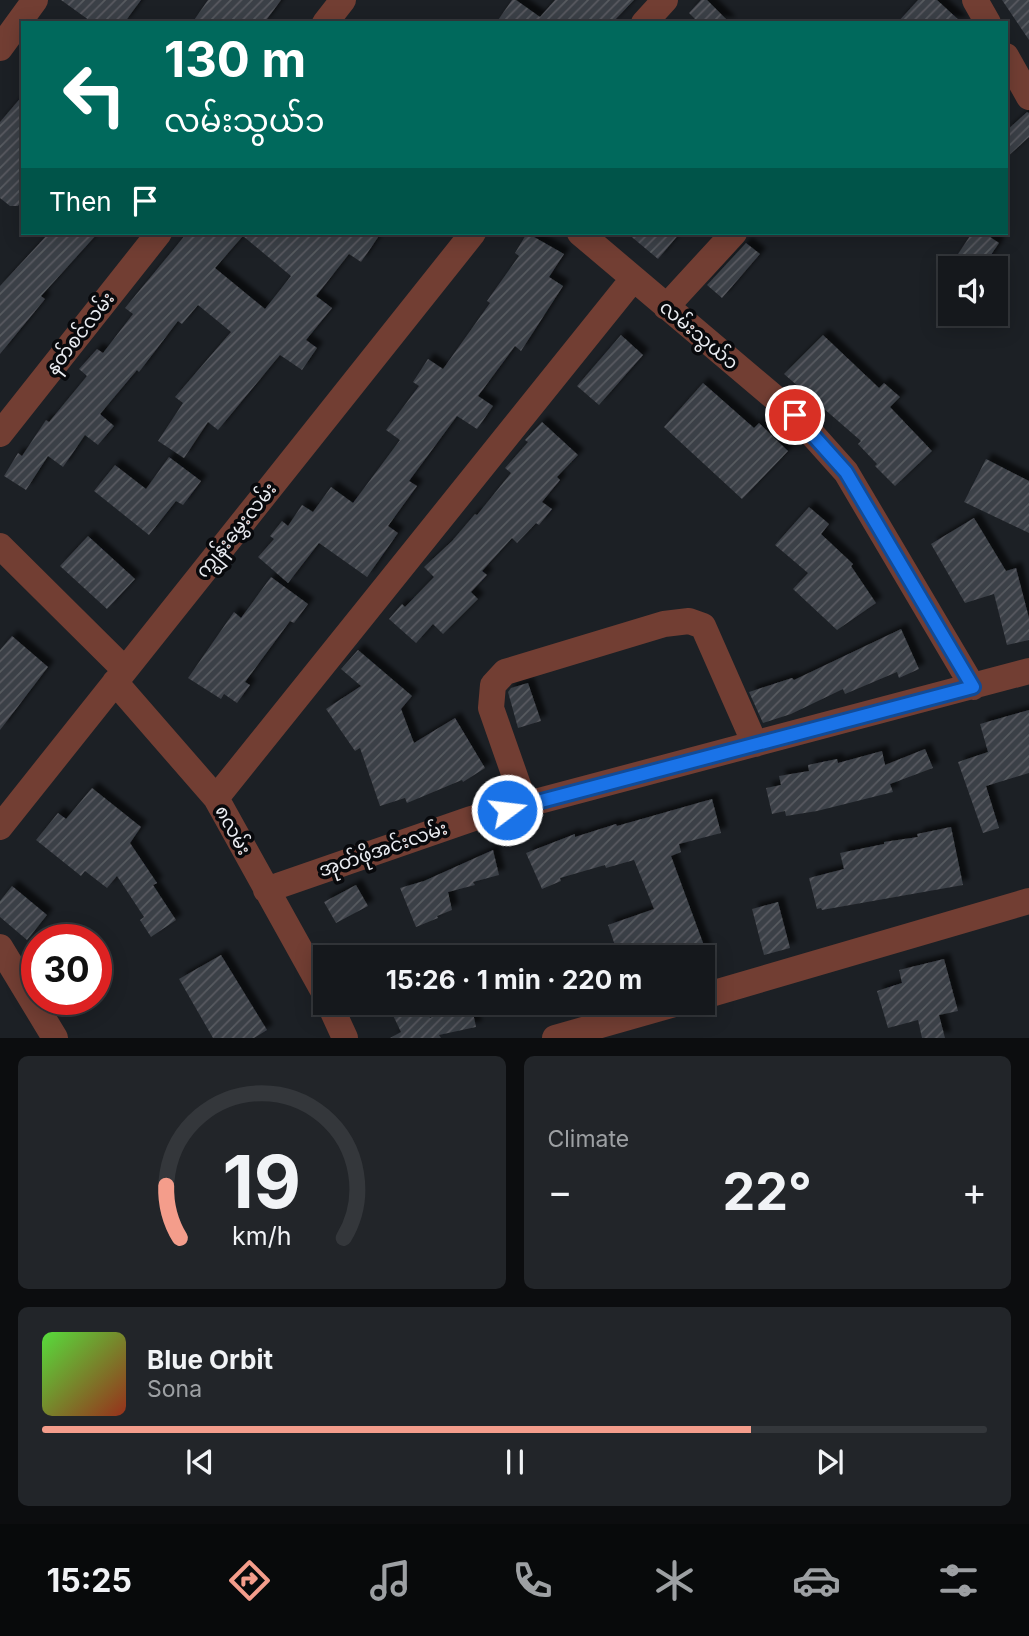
<!DOCTYPE html>
<meta charset="utf-8">
<style>
:root{--surface:#15181c;--page:#222529;--text:#f1f3f6;--muted:#9da0a3;--line:#34373b;--accent:#f49d8b}
body{margin:0;font-family:Inter,"Noto Sans Myanmar",sans-serif;background:var(--page);color:var(--text);height:100vh;display:flex;flex-direction:column;font-size:26px;white-space:nowrap}
*{box-sizing:border-box;margin:0}
p{font-size:23px;color:var(--muted)}
.icon{flex:none;width:38px;height:38px;fill:none;stroke:currentColor;stroke-width:2;stroke-linecap:round;stroke-linejoin:round}
.map{position:relative;height:1038px;overflow:hidden}
.drawer{display:flex;flex-direction:column;gap:18px;padding:18px;background:#0c0d0f;flex:1}
.drawer>*{flex:none}
.top-card{position:absolute;left:21px;top:21px;width:987px;height:214px;border-radius:0px;box-shadow:0 4px 18px #0003,0 0 0 2px var(--line);background:#00695c;color:#fff;overflow:hidden}
.fabs{position:absolute;left:938px;top:256px;display:grid;gap:14px}
.fabs a{display:grid;place-items:center;width:70px;height:70px;border-radius:0px;background:var(--surface);box-shadow:0 4px 18px #0003,0 0 0 2px var(--line);font-size:35px}
.speed{position:absolute;left:21px;top:924px;display:flex;gap:14px;font-size:35px;font-weight:700;text-align:center}
.speed>*{display:grid;place-content:center;width:91px;height:91px;border-radius:50%;background:var(--surface);box-shadow:0 4px 18px #0003,0 0 0 2px var(--line);line-height:1}
.speed .limit{border:10px solid #d22;background:#fff;color:#111}
.pin{position:absolute;display:grid;place-items:center;width:60px;height:60px;color:#fff;margin:-30px;border:4px solid #fff;border-radius:50%;box-shadow:0 2px 7px #0007}
.me{position:absolute;width:77px;margin:-38px;rotate:75deg;stroke-linejoin:round;filter:drop-shadow(0 0 5px #0008)}
.turn{display:flex;align-items:center;gap:24px;height:147px;padding:0 28px;font-size:32px}
.turn .icon{width:91px;height:91px;stroke-width:2.5}
.turn b{display:block;font-size:49px;line-height:60px}
.then{display:flex;align-items:center;height:66px;padding:0 28px;background:#0003;gap:14px;font-size:26px}
.big{font-size:52px;font-weight:700;line-height:1.1}
.drawer .tile{flex:1;display:flex;flex-direction:column;justify-content:center;gap:10px;min-width:0;padding:0 24px;border-radius:10px;background:var(--page)}
.drawer .dial{align-items:center;gap:0}
.dial svg{height:182px;overflow:visible;fill:none;stroke:var(--line);stroke-width:7;stroke-linecap:round;text-anchor:middle}
.dial text{fill:var(--text);stroke:none}
.song{display:flex;align-items:center;gap:21px}
.cover{width:84px;height:84px;border-radius:10px;background:linear-gradient(135deg,hsl(110 70% 55%),hsl(10 70% 35%))}
.played{height:7px;border-radius:4px;background:linear-gradient(90deg,var(--accent) 75%,var(--line) 75%)}
.keys{display:flex;justify-content:space-around;direction:ltr}
.heat{display:flex;justify-content:space-between;align-items:center;font-size:38px;direction:ltr}
.drawer .tiles{flex:1;display:grid;gap:18px;grid-template-columns:1fr 1fr}
.tile:last-child{grid-column:span 2}
.trip{position:absolute;left:313px;top:945px;width:402px;height:70px;border-radius:0px;background:var(--surface);box-shadow:0 4px 18px #0003,0 0 0 2px var(--line);font-weight:700;line-height:70px;text-align:center}
.dock{display:flex;height:112px;justify-content:space-around;align-items:center;background:#080a0b;color:var(--muted)}
.dock .icon{width:49px;height:49px}
.dock .selected{color:var(--accent)}
.dock b{font-size:32px;color:var(--text)}
.map>svg:first-child{display:block}
.building{fill:url(#building-hatch);fill-rule:evenodd;filter:url(#shadow)}
.lines{fill:none;stroke-linecap:round;stroke-linejoin:round}
.minor{stroke:#723e33;stroke-width:26}
.route-casing{stroke:#114b97;stroke-width:18}
.route{stroke:#1a73e8;stroke-width:12}
.labels{text-anchor:middle;dominant-baseline:central;stroke-width:7;stroke-linejoin:round;paint-order:stroke}
.street-label{font-size:19px;fill:#eaecf1;stroke:#08090c}
</style>
<div class="map">
<svg width="1029" height="1038" viewBox="0 0 1029 1038">
<defs>
<pattern id="building-hatch" width="6" height="6" patternUnits="userSpaceOnUse" patternTransform="scale(1.75)"><rect width="6" height="6" fill="#3b3f46"/><path d="M-1 1l2-2M0 6l6-6M5 7l2-2" fill="none" stroke="#585b61"/></pattern>
<filter id="shadow"><feDropShadow dx="6" dy="-6" stdDeviation="2" flood-color="#0009"/></filter>
</defs>
<rect width="100%" height="100%" fill="#1c2025"/>
<path class="building" d="M61,0H141L124,23H93Z
M208,0H281L264,23H192Z
M512,0H516L540,17L555,0H634L612,23H496Z
M701,0H707L730,23H699L689,13Z
M918,0H937L962,23H897Z
M1002,0H1029V40Z
M23,95V199L18,206H10L0,198V122Z
M1027,112L1029,113V137L1006,158V131Z
M49,233H98L41,296L45,299L0,354V286Z
M187,233H381L361,262L349,254L316,296L332,308L306,340L317,348L302,370L280,355L218,430L208,422L184,458L158,441L183,403L175,397L231,332L198,305L182,324L178,321L139,372L137,370L100,414L114,426L98,445L85,435L63,467L48,456L26,490L4,476L18,453L22,456L46,420L49,422L87,376L79,369L97,349L103,353L133,314L125,308ZM243,236L291,276L265,309L215,268Z
M527,233L564,254L549,277L563,286L521,351L515,346L478,396L493,406L477,429L457,416L409,481L417,486L388,526L398,533L367,577L319,543L288,583L258,557L274,539L270,536L282,521L288,526L302,505L313,512L331,487L353,503L400,440L386,430L419,386L413,382L428,359L443,369L490,303L487,301L519,256L515,253Z
M627,233H680L658,259Z
M972,233H984L999,243L982,268H965L954,260Z
M746,243L760,254L722,298L707,285Z
M621,335L643,355L599,405L577,386Z
M823,335L879,388L884,383L900,397L890,407L932,451L895,486L875,466L877,464L858,444L861,441L784,374Z
M703,383L754,428L759,423L788,451L742,499L664,427Z
M542,422L578,455L557,477L560,480L542,502L552,509L539,525L536,523L517,543L512,538L482,571L487,575L471,592L478,599L443,634L433,624L416,643L389,619L402,604L405,607L434,577L424,567L452,541L475,514L477,515L511,473L505,468L528,442L525,440Z
M169,457L201,481L183,505L176,501L149,535L94,491L115,465L146,489Z
M986,459L1029,481V533L964,502Z
M809,507L829,524L821,534L853,564L851,566L876,603L837,630L793,589L808,573L775,545Z
M974,518L1006,571L1016,568L1029,618V640L1007,645L994,594L965,603L931,544Z
M88,536L135,579L107,609L60,566Z
M271,577L308,604L294,623L290,621L245,682L250,685L237,703L224,694L221,699L188,678L234,612L241,618Z
M901,629L919,669L899,678L897,672L845,694L843,689L791,714L763,723L749,692L792,678L794,680Z
M12,636L48,667L0,730V650Z
M358,650L412,696L401,709L414,743L455,718L485,768L463,782L462,780L407,803L405,798L380,806L360,748L355,751L326,709L361,686L341,669Z
M528,683L541,721L518,728L508,692L511,688Z
M1029,710V773L986,786L999,828L983,833L958,762L988,752L980,724Z
M925,749L933,768L890,784L893,792L817,811L786,816L785,811L772,814L766,788L781,785L779,776L809,771L808,765L837,759L838,763L882,751L885,765Z
M92,788L141,827L130,843L157,883L153,885L176,920L151,937L140,920L144,917L117,876L107,888L85,871L81,876L36,840L58,813L66,819Z
M712,799L721,833L679,844L681,852L671,856L706,951L690,957H619L608,925L654,909L634,860L606,868L605,865L560,878L561,881L542,889L526,853L575,834V837L616,824L617,826Z
M951,827L963,885L822,910L821,908L817,909L809,878L844,869L840,853L884,844V842L918,837L917,834Z
M493,850L499,875L473,882L475,885L448,892L452,910L437,916L438,918L416,927L400,888L424,881Z
M356,885L368,906L336,923L324,902Z
M12,886L47,915L27,940L0,917V901Z
M778,902L790,948L764,955L752,909Z
M221,955L267,1030L254,1038H213L179,979Z
M944,959L958,1011L939,1015L945,1038H922L918,1020L888,1028L877,991L902,983L899,970Z
M387,1003H422L430,1018L449,1009L446,1003H471L476,1027L439,1035L441,1038H390L401,1032Z"/>
<g class="lines">
<path class="minor" d="M975,0L988,23
M325,23L343,0
M644,23L665,0
M0,48L35,0
M1006,56L1029,97
M580,233L795,415L846,472L973,687
M666,307L734,233
M0,434L159,233
M0,546L125,670
M115,682L216,798L326,996
M216,798L633,279
M525,805L491,708L493,685L505,672L664,624L689,621L703,626L755,744
M0,827L473,233
M266,890L471,819L1029,671
M0,947L55,1038
M704,996L1029,901
M329,1003L345,1038
M555,1038L678,1003"/>
</g>
<g class="lines">
<defs>
<path id="route" d="M507,810L973,687L846,472L795,415"/>
</defs>
<use href="#route" class="route-casing"/>
<use href="#route" class="route"/>
</g>
<g class="labels">
<g class="street-label">
<text transform="translate(80 333) rotate(-52)">နတ်စင်လမ်း</text>
<text transform="translate(699 335) rotate(40)">လမ်းသွယ်၁</text>
<text transform="translate(236 530) rotate(-51)">ကျွန်းမွှေးလမ်း</text>
<text transform="translate(233 830) rotate(61)">၈လမ်း</text>
<text transform="translate(383 849) rotate(-19)">အုတ်ဖိုအင်းလမ်း</text>
</g>
</g>
</svg>
<div class="fabs">
<a><svg class="icon" aria-label="sound" viewBox="0 0 24 24"><path d="M4 9h4l5-4v14l-5-4H4zM17 9q2 3 0 6"/></svg></a>
</div>
<div class="speed"><div class="limit">30</div></div>
<div class="pin" style="left:795px;top:415px;background:#d93025"><svg class="icon" aria-label="arrive" viewBox="0 0 24 24"><path d="M6 21V4h12l-3 4 3 4H6"/></svg></div>
<svg class="me" style="left:507px;top:810px" viewBox="-20 -20 40 40"><circle r="17" fill="#1a73e8" stroke="#fff" stroke-width="3"/><path d="M0-11L8 9 0 5-8 9z" fill="#fff"/></svg>
<div class="trip">15:26 · 1 min · 220 m</div>
<div class="top-card">
<div class="turn"><svg class="icon" aria-label="left" viewBox="0 0 24 24"><path d="M17 20v-9H6M10 6l-5 5 5 5"/></svg><div><b>130 m</b>လမ်းသွယ်၁</div></div>
<div class="then">Then<svg class="icon" aria-label="arrive" viewBox="0 0 24 24"><path d="M6 21V4h12l-3 4 3 4H6"/></svg></div>
</div>
</div>
<section class="drawer">
<div class="tiles">
<div class="tile dial"><svg viewBox="0 0 100 80">
<path d="M14 69A42 42 0 1 1 86 69"/>
<path d="M14 69A42 42 0 0 1 8 46" stroke="#f49d8b"/>
<text x="50" y="56" font-size="32" font-weight="700">19</text>
<text x="50" y="72" font-size="11">km/h</text>
</svg></div>
<div class="tile"><p>Climate</p>
<div class="heat"><a>−</a><b class="big">22°</b><a>+</a></div>
</div>
<div class="tile">
<div class="song"><i class="cover"></i><div><b>Blue Orbit</b><p>Sona</p></div></div>
<div class="played"></div>
<div class="keys"><svg class="icon" aria-label="previous" viewBox="0 0 24 24"><path d="M18 5L8 12l10 7zM5 5v14"/></svg><svg class="icon" aria-label="pause" viewBox="0 0 24 24"><path d="M8 5v14M16 5v14"/></svg><svg class="icon" aria-label="next" viewBox="0 0 24 24"><path d="M6 5l10 7-10 7zM19 5v14"/></svg></div>
</div>
</div>
</section>
<nav class="dock">
<b>15:25</b>
<svg class="icon selected" aria-label="directions" viewBox="0 0 24 24"><path d="M12 3l9 9-9 9-9-9zM9 14v-3h6M13 9l2 2-2 2"/></svg>
<svg class="icon" aria-label="music" viewBox="0 0 24 24"><path d="M9 18V5l10-2v13"/><circle cx="6" cy="18" r="3"/><circle cx="16" cy="16" r="3"/></svg>
<svg class="icon" aria-label="phone" viewBox="0 0 24 24"><path d="M5 4h4l2 5-3 2q2 4 5 5l2-3 5 2v4C11 20 4 13 5 4z"/></svg>
<svg class="icon" aria-label="climate" viewBox="0 0 24 24"><path d="M12 3v18M4 7l16 10M4 17L20 7"/></svg>
<svg class="icon" aria-label="car" viewBox="0 0 24 24"><path d="M5 17H2v-5l4-1 3-4h7l3 4 3 1v5h-3M9 17h6M6 11h13"/><circle cx="7" cy="17" r="2"/><circle cx="17" cy="17" r="2"/></svg>
<svg class="icon" aria-label="filters" viewBox="0 0 24 24"><path d="M4 7h16M4 17h16"/><circle cx="9" cy="7" r="2"/><circle cx="15" cy="17" r="2"/></svg>
</nav>
